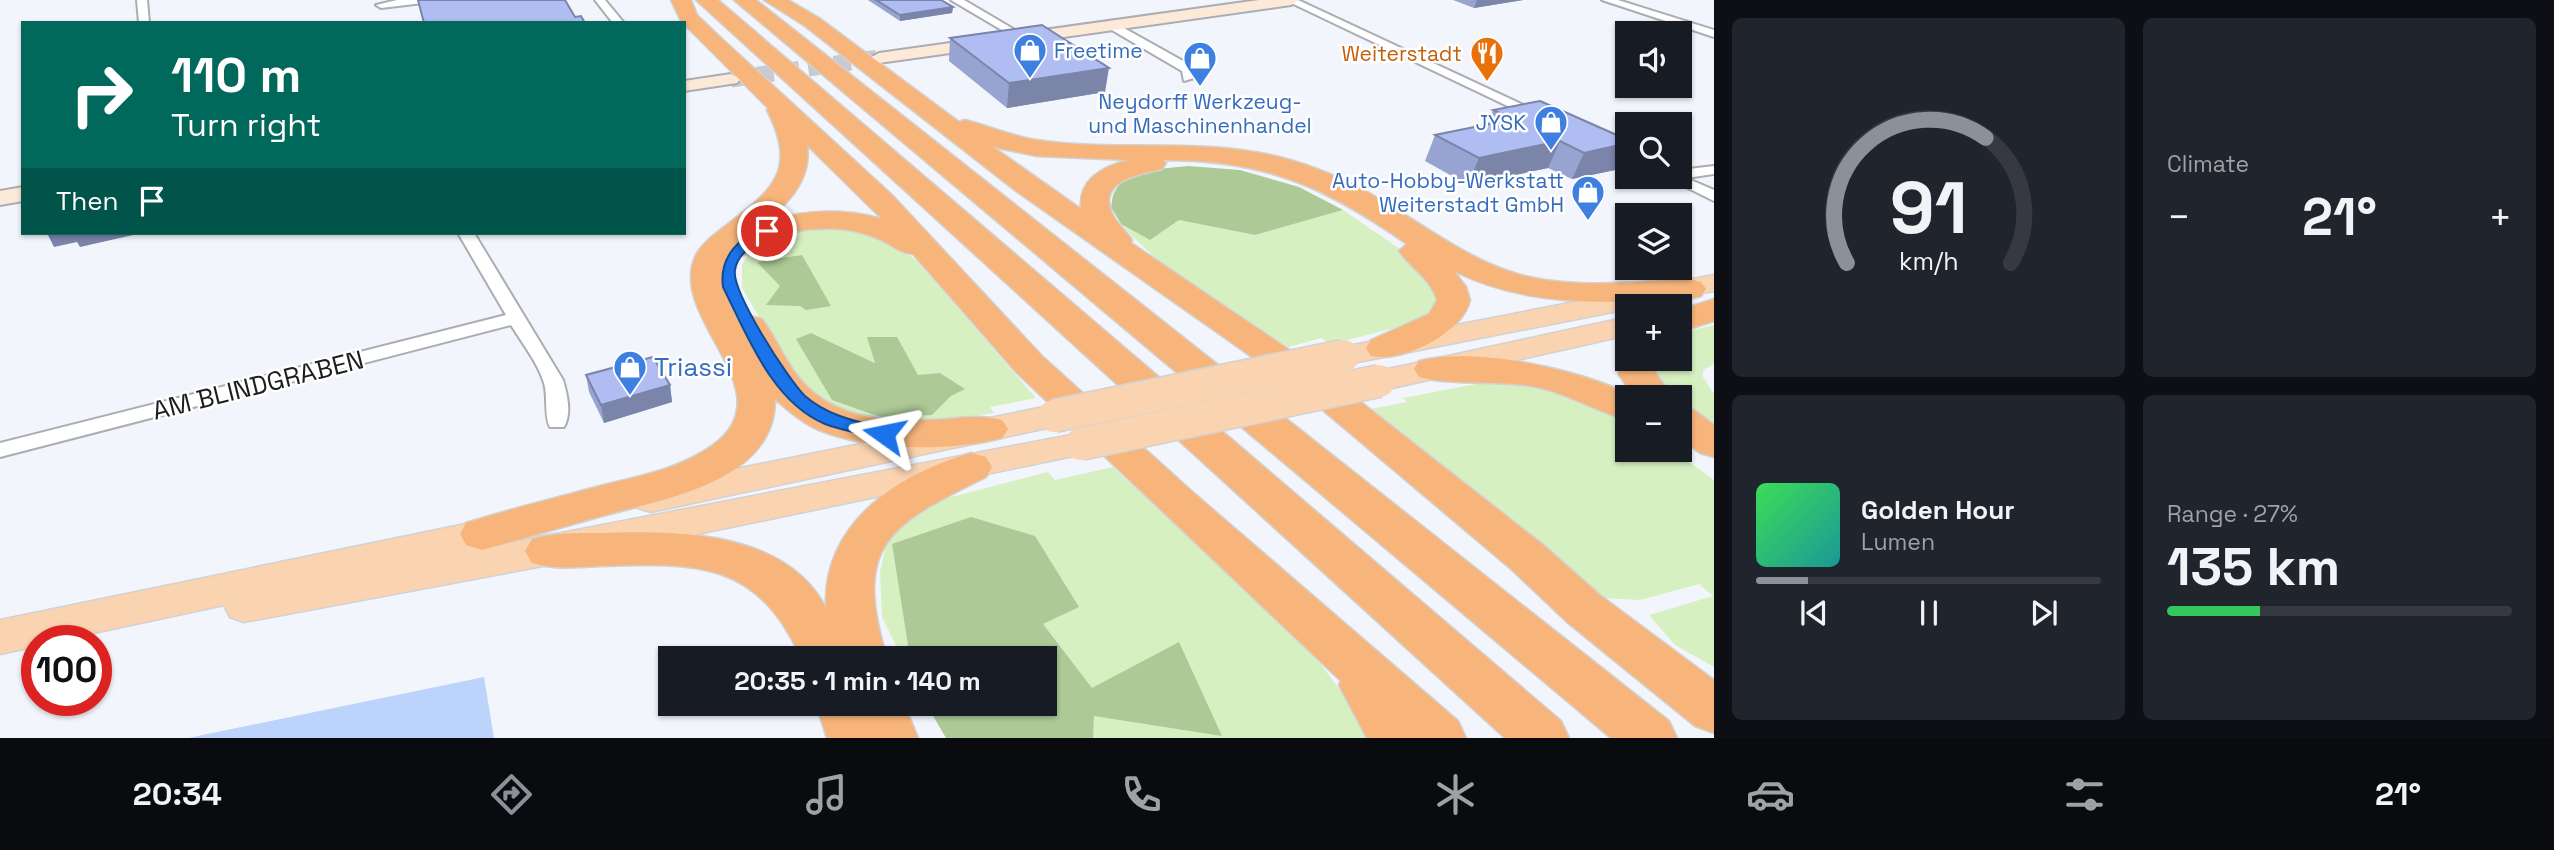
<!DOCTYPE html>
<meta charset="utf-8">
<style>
:root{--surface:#171b24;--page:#20242c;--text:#f1f3f6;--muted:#9ea1a6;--line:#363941;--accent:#8c9099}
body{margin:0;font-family:"Space Grotesk",sans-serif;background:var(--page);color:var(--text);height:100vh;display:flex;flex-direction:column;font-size:26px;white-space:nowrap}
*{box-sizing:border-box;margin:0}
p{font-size:23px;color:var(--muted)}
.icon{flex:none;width:38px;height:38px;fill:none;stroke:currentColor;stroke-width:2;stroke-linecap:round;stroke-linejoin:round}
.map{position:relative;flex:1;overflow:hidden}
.details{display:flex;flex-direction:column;gap:18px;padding:18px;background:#0d0f14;width:840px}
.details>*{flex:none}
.guide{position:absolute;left:21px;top:21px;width:665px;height:214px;border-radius:0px;box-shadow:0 2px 5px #0004;background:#00695c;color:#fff;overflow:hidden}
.fabs{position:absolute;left:1615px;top:21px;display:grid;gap:14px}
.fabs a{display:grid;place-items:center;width:77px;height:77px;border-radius:0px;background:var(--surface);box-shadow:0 2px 5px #0004;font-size:35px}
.speed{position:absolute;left:21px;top:625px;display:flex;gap:14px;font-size:35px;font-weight:700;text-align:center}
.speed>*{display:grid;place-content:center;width:91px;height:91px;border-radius:50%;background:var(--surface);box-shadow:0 2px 5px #0004;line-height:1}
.speed .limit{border:10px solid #d22;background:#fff;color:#111}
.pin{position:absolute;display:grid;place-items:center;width:60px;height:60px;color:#fff;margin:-30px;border:4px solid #fff;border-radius:50%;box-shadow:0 2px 7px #0007}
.me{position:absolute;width:77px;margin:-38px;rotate:282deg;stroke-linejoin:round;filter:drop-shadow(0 0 5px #0008)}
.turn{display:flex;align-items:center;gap:24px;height:147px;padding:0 35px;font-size:32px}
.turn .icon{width:91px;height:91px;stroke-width:2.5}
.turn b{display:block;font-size:49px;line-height:60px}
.then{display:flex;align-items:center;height:66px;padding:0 35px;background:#0003;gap:14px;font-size:26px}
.big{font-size:52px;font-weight:800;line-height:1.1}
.details .widget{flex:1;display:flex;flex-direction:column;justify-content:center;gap:10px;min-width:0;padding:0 24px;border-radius:10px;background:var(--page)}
.details .dial{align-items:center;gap:0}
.dial svg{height:182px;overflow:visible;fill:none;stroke:var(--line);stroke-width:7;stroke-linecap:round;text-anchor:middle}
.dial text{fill:var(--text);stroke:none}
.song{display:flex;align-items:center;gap:21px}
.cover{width:84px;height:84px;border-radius:10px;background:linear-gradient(135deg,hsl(130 70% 55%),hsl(180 70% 35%))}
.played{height:7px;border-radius:4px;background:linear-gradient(90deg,var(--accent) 15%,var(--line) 15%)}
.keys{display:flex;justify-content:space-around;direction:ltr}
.heat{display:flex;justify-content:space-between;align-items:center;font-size:38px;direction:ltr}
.charge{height:10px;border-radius:5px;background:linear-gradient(90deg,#34c759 27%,var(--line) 0)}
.details .tiles{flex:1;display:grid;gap:18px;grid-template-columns:repeat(2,1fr)}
.trip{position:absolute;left:658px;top:646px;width:399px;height:70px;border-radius:0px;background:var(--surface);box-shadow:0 2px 5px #0004;font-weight:800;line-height:70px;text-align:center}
.tabs{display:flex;height:112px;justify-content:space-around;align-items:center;background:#090b0e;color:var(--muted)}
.tabs .icon{width:49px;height:49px}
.tabs .selected{color:var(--accent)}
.tabs b{font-size:32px;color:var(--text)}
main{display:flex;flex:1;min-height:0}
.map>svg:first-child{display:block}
.green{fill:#d6f0c2;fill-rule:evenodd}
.forest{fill:#acc996}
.water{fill:#bcd4fb}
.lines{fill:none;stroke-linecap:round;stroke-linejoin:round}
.secondary-tunnel{stroke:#c8cad0;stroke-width:17;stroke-dasharray:17 9;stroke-linecap:butt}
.street-casing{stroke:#acadb4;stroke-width:4}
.secondary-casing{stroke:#acadb4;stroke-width:4}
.primary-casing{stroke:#d2d2d2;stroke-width:3}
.highway-casing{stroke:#d2d2d2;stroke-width:3}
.street{fill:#fff;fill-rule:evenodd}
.secondary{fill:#fde9d8;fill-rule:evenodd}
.primary{fill:#fad3b0;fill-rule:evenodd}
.highway{fill:#f7b57c;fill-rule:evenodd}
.primary-bridge-casing{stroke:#d2d2d2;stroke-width:35;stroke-linecap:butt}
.primary-bridge{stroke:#fad3b0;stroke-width:32}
.wall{fill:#97a3d0}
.shaded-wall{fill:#7b84a9}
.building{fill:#b0bdf2;stroke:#7b84a9;stroke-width:2}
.route{fill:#1a73e8;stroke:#114b97;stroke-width:2}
.labels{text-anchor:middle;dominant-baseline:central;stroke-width:5;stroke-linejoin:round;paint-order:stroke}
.far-shop-label{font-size:21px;fill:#366cbe;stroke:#fff;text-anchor:end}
.far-food-label{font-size:21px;fill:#c56008;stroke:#fff;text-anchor:end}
.shop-label{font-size:26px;fill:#366cbe;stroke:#fff;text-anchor:start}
.street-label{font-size:26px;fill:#1d1d20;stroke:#fff}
</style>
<main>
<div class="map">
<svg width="1714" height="738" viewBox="0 0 1714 738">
<rect width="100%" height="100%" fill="#f3f5fc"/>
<path class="green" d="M1343,210L1403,251L1439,292L1436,307L1418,322L1331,344L1321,338L1289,347C1231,313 1166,275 1121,224L1150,240L1179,220L1255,235Z
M819,225L846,226L890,240L917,261L1036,398L990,407L994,413L913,425L845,416L797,382L742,288V264L753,247L776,234ZM811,333L876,363L918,375L940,373L964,389L951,396L932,415Z
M1714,325V364L1703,370V377L1714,394V432L1680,406V397H1670C1661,388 1649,372 1650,359H1680V333Z
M1476,384H1540L1627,418L1628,450H1673L1714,480V667L1675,645L1649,615L1713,596L1699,584L1640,600L1603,598L1370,409L1407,402L1403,398Z
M1113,467L1306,644L1356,712L1369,738H1093V715L1221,735L1092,688L1042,623L1079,607L892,544L910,658H902L882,617L880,572L888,536L943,499L1048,472L1055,480Z"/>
<path class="forest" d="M1188,166L1240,170L1299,187L1343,210L1255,235L1179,220L1150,240L1121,224L1111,207L1113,195L1122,179L1148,170Z
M802,255L831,306L806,310L800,306L766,305L780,286L757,262Z
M811,333L875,363L867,337H897L918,375L940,373L965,389L951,396L932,415L880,417L832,400L796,339Z
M971,517L1035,536L1079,607L1043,624L1092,688L1179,642L1222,736L1094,716L1093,738H946L926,704H1045V658H910L892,544Z"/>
<path class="water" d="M484,677L494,738H188Z"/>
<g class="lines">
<path class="secondary-tunnel" d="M731,79L879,58"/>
<defs>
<path id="street" d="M137,0H147L149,23H139Z
M397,0H428L423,3L381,8L376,5Z
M595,0H605L624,23H613Z
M951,0H964L1027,37L1017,39Z
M1285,0H1298L1547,116L1545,119H1535Z
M1602,0H1618L1714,30V37Z
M1105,22H1113L1192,66L1194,78L1184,81L1182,71L1105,26Z
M1714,166V174L1686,178L1714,190V201L1666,177H1680V170Z
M458,233H474L563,380C567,394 572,413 564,427H550C544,417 548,396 544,383C538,363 522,343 511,325L0,457V443L506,315Z"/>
<path id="secondary" d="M1259,0H1299L1291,5L879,63L870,58L879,53Z
M731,74L740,79L737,83L684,91V81Z
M23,187V201L0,205V191Z"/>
<path id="primary" d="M1714,275V291L1628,306V309L1343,365L1332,363L1328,356L1332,349L1343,347Z
M1628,317V335L1379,391L1368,388L1363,381L1368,374L1379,371Z
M1054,405L1066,408L1071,416L1066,424L651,512L638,508L633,499L638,490L651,486Z
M1081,433L1093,436L1098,444L1093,452L548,565L244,622L230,617L224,605L61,640H37V646L0,654V620L504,516L517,520L523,530L517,540L488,547Z"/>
<path id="highway" d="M671,0H691L697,15L720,37L892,195L1042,356L1196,495L1458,721L1466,738H1367L1339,685L1341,681L1016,372L913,254C899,253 891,244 879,239C860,231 840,227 820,229C809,229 798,230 788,234C767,241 751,260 729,255C718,277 727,298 737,319L750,316L762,319C775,336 783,357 796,374C828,418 883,422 932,420C956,419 979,414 1002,420L1008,429L1002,438C948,452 871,451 819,430C802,423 789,411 775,399C776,482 663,499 602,516C562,527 522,539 482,550L466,545L460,534L466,523C510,509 555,498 600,486C639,476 680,469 713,445C787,391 668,320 695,257C701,244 714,235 724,227C773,190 798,171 767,110L768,108L681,21ZM807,145L882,219C842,208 809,210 769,220C791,200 812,177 807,145Z
M696,0H718L1561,721L1569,738H1505Z
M734,0H756L1669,721L1677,738H1611Z
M764,0H788L819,18L959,122L965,120C989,126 1011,136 1036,140C1117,152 1198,137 1279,157C1315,166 1349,181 1381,200C1422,224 1459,253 1505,270C1562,291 1630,282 1689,279L1701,282L1706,289L1701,296L1689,299C1609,303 1528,308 1454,271L1466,287L1470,300C1463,333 1403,363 1371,356L1366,348L1371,340L1429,314L1437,300C1430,278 1412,269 1399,251L1407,244C1324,186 1266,160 1163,160L1166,163L1162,169C1140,174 1097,181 1112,213C1116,223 1126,231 1132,240L1131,243L1325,374L1542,544L1601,596L1714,680V733L1695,726L1567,622L1510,568L1299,390L1016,191L805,26ZM993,147L1037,156L1129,160C1104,166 1078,179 1081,209Z
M1714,299V321L1680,332V310Z
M1628,350V359H1653L1656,374L1673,397H1628V420C1594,411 1566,392 1531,386C1494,380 1455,386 1419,377L1414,369L1419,361C1478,346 1579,370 1634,396L1619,375L1617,359L1622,351Z
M1680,407L1694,410L1714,425V457L1700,453L1680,438Z
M971,453L986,457L992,467L986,477C889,525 852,544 887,658H801C757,560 697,563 601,566C578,567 555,570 532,563L525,551L532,539C555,532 578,533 602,533C677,530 786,531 826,608C822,524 897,474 971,453Z
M816,704H904L918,738H827Z"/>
</defs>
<use href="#street" class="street-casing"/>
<use href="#secondary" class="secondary-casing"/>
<use href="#primary" class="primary-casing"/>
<use href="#highway" class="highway-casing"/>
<use href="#street" class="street"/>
<use href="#secondary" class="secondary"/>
<use href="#primary" class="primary"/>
<use href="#highway" class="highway"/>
<defs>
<path id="primary-bridge" d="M1054,416L1343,356
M1081,444L1379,381"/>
</defs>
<use href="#primary-bridge" class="primary-bridge-casing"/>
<use href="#primary-bridge" class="primary-bridge"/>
</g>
<path class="wall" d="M868,0H941L953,7L952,13L900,21Z
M1453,0H1523L1474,8Z
M950,38L1105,92L1007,108L949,61Z
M1493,110L1620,169L1572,179L1548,168L1468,185L1425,161L1435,135L1488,124Z
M586,375L670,385L672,402L604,423L589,392Z"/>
<path class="shaded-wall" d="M1477,0H1523L1474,8Z
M953,7L952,13L900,21V15Z
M1109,68L1105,92L1007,108L1009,83Z
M1560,141L1548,168L1468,185L1479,158Z
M1628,143V153L1620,169L1572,179L1584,153Z
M47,233H142L80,247L77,242L54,247Z
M670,385L672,402L604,423L601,405Z"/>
<path class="building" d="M418,0H565L575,17L581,16L585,23H424Z
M876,0H941L953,7L900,15Z
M1042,25L1109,68L1009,83L950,38Z
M1540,101L1628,140V143L1584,153L1560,141L1479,158L1435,135L1514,119L1493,110Z
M653,357L670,385L601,405L586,375Z"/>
<path class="route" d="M767,227L772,228V234C757,243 738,251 735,270C731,291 789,381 805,396C829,417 860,422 890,430L892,434L890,438L884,439C865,434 843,431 825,424C772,402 747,335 723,287C719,257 739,236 767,227Z"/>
<defs>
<symbol id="shop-pin" viewBox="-11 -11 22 30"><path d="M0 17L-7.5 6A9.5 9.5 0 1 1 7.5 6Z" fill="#3f7fe0" stroke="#fff"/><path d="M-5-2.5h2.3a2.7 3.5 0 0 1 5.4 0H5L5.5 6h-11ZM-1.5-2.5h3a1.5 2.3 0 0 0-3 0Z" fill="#fff"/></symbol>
<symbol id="restaurant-pin" viewBox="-11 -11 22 30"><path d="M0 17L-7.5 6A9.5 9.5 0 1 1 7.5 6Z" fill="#e8710a" stroke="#fff"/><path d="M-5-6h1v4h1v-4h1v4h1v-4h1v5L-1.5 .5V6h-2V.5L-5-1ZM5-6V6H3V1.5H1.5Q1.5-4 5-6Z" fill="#fff"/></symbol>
</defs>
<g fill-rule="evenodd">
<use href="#shop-pin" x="1011" y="31" width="38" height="52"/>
<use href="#restaurant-pin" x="1468" y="34" width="38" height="52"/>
<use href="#shop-pin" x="1181" y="39" width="38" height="52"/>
<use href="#shop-pin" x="1532" y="103" width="38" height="52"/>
<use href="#shop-pin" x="1569" y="173" width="38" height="52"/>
<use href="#shop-pin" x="611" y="348" width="38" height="52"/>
</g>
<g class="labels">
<g class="far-shop-label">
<text x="1054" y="50" text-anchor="start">Freetime</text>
<text x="1200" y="101" text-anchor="middle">Neydorff Werkzeug-<tspan x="1200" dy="24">und Maschinenhandel</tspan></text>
<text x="1526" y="122">JYSK</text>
<text x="1564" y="180">Auto-Hobby-Werkstatt<tspan x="1564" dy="24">Weiterstadt GmbH</tspan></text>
</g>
<g class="far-food-label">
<text x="1462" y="53">Weiterstadt</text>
</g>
<g class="shop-label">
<text x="654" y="367">Triassi</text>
</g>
<g class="street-label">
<text transform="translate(258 385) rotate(-14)">AM BLINDGRABEN</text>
</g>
</g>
</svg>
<div class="fabs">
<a><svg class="icon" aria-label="sound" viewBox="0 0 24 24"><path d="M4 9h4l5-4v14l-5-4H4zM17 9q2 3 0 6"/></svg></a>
<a><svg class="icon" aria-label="search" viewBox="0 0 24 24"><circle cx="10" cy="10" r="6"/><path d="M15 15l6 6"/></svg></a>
<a><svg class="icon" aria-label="layers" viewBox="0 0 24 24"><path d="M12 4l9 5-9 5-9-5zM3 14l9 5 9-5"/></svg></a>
<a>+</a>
<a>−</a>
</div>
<div class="speed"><div class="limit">100</div></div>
<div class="pin" style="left:767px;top:231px;background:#d93025"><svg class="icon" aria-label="arrive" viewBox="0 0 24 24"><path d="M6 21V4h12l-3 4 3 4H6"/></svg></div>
<svg class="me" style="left:884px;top:434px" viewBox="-20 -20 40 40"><path d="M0-17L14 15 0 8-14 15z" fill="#1a73e8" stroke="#fff" stroke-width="4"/></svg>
<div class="trip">20:35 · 1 min · 140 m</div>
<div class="guide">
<div class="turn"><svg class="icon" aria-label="right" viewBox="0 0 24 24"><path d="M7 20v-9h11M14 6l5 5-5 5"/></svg><div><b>110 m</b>Turn right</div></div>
<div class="then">Then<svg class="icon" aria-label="arrive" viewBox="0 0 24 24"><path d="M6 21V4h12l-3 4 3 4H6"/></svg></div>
</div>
</div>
<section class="details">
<div class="tiles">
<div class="widget dial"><svg viewBox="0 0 100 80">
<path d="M14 69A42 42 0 1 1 86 69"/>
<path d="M14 69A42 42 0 0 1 75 14" stroke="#8c9099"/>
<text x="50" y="56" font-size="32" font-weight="700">91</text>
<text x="50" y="72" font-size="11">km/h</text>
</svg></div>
<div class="widget"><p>Climate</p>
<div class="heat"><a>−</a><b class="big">21°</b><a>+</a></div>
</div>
<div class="widget">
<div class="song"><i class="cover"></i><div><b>Golden Hour</b><p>Lumen</p></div></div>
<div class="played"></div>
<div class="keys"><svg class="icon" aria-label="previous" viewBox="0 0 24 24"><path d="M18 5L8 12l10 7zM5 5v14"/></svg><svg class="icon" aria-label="pause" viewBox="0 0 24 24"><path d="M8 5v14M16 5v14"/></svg><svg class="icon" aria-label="next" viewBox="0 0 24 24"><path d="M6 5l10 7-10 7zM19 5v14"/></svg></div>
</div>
<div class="widget"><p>Range · 27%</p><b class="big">135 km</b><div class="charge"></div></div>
</div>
</section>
</main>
<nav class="tabs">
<b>20:34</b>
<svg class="icon selected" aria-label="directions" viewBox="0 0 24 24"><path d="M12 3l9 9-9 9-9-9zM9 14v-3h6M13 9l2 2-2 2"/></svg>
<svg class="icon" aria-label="music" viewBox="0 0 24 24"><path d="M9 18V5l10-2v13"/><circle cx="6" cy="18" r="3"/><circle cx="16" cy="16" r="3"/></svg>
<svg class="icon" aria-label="phone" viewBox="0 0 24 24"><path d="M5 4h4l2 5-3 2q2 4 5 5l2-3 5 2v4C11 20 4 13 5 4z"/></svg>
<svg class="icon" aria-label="climate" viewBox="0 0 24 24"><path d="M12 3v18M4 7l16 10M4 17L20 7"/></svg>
<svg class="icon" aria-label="car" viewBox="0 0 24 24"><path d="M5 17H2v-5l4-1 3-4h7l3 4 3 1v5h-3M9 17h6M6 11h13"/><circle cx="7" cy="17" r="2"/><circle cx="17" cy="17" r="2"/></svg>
<svg class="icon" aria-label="filters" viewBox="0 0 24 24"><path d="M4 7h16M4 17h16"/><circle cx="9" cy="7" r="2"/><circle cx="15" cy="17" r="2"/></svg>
<b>21°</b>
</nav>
